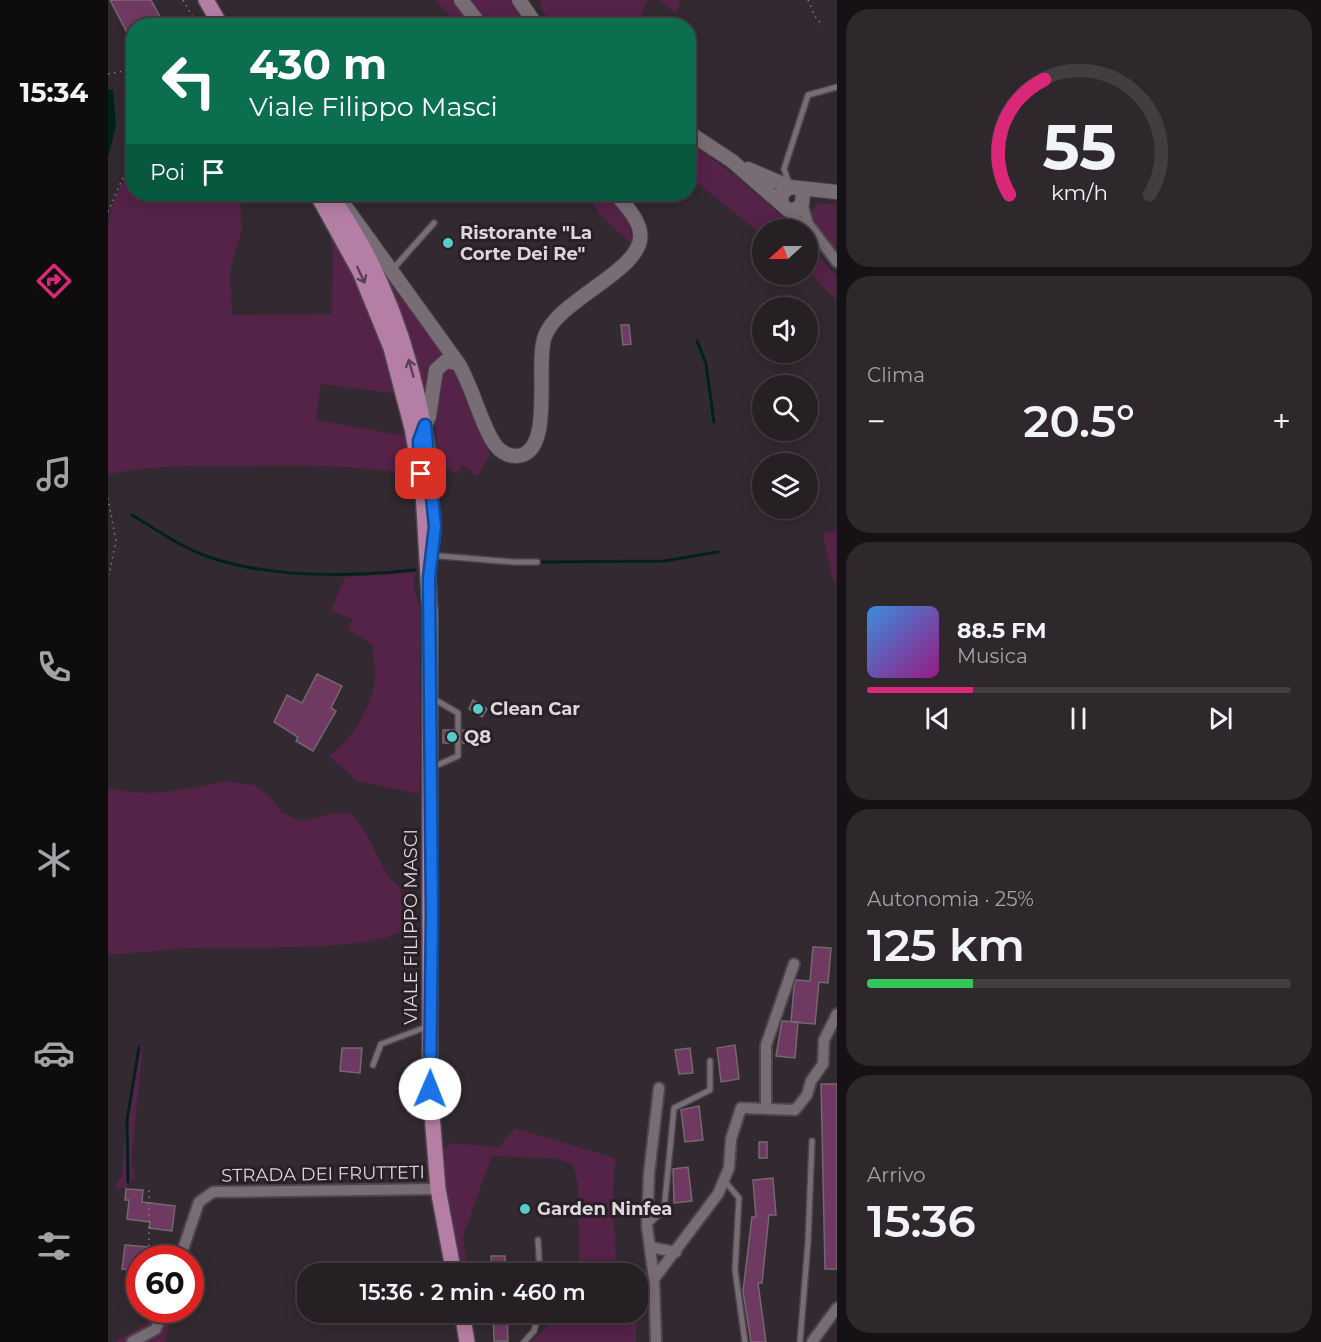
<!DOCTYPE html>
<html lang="it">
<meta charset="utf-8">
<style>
:root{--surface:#261f24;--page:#2e272c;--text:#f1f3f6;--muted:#a4a2a6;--line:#423d41;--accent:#db2777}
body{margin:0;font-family:Montserrat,sans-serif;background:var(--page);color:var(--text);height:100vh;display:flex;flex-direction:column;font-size:22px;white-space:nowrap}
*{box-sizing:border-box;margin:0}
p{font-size:20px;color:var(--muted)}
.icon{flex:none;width:33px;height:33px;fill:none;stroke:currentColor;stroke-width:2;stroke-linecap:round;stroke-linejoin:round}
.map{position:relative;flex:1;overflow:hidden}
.drawer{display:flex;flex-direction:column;gap:9px;padding:9px;background:#151114;width:484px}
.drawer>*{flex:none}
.guide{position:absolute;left:18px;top:18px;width:570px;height:183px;border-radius:24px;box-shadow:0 3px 15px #0003,0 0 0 2px var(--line);background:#0b6e4f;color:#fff;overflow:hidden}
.needle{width:39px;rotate:249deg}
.tools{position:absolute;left:644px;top:219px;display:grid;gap:12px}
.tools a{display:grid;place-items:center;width:66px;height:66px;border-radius:50%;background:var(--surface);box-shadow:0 3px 15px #0003,0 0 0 2px var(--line);font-size:30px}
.speed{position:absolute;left:18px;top:1245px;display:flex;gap:12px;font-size:30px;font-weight:700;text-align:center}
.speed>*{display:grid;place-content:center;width:78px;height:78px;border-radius:50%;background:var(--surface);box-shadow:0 3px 15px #0003,0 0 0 2px var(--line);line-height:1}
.speed .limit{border:9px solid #d22;background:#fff;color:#111}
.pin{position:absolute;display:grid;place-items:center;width:51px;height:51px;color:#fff;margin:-26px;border-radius:12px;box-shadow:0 3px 9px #0006}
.me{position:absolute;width:66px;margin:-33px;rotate:1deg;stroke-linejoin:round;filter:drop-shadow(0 0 4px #0008)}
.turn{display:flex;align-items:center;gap:21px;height:126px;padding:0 24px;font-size:27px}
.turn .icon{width:78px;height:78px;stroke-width:2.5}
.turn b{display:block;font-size:42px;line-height:51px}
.then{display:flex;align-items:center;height:57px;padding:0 24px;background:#0003;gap:12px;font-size:22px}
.big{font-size:45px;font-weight:600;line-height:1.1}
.drawer .tile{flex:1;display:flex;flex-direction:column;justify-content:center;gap:9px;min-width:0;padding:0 21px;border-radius:24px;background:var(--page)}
.drawer .dial{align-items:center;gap:0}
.dial svg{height:156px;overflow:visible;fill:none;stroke:var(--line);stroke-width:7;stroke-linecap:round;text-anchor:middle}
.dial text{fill:var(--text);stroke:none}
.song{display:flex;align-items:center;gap:18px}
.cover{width:72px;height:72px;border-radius:9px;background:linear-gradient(135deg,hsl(210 70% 55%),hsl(310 70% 35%))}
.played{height:6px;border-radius:3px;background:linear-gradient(90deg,var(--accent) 25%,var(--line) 25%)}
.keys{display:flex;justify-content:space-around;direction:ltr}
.heat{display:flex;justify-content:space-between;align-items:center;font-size:33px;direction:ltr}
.charge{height:9px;border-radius:4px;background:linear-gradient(90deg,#34c759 25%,var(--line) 0)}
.trip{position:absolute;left:189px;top:1263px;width:351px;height:60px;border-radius:24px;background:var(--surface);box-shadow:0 3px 15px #0003,0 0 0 2px var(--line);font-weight:600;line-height:60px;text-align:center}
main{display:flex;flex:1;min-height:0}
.menu{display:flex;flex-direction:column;width:108px;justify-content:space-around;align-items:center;background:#0f0c0e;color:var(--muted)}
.menu .icon{width:42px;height:42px}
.menu .on{color:var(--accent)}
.menu b{font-size:27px;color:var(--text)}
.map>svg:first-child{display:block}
.green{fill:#552248}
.water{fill:#01211f}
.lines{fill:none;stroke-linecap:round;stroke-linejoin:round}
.stream{stroke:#01211f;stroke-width:3}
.building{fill:#703961;stroke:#746870;stroke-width:1.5}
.lane-casing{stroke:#4d454b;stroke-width:8}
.street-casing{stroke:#4d454b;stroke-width:14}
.secondary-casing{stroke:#4d454b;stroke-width:16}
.primary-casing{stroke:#4d454b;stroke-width:18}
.path{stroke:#867e84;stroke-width:1.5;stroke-dasharray:1.5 4.5;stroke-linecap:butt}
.lane{stroke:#796d75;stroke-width:5}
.street{stroke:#796d75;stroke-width:10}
.secondary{stroke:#796d75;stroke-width:14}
.primary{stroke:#b57ea5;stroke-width:15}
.oneway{stroke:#5a4052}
.route-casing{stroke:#114b97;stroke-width:15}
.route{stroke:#1a73e8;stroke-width:10}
.poi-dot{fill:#55cdc6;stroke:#291f26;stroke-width:2}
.labels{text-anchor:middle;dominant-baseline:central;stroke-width:6;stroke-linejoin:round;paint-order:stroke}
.poi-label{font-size:18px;font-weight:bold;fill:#ddd7db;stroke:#291f26;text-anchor:start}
.street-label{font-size:18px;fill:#ddd7db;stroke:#291f26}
</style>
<main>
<nav class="menu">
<b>15:34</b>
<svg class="icon on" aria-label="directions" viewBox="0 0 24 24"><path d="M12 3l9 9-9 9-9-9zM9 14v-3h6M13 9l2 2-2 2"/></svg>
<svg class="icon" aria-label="music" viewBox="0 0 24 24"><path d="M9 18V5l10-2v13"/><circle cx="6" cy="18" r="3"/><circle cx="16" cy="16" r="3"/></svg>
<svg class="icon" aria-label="phone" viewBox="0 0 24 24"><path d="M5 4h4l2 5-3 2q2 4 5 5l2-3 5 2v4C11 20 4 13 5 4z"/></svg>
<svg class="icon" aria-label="climate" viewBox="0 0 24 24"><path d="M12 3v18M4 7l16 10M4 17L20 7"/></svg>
<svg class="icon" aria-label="car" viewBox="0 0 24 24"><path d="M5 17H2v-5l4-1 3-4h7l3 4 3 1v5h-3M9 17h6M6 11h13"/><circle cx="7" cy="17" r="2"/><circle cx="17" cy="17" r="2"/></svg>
<svg class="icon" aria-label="filters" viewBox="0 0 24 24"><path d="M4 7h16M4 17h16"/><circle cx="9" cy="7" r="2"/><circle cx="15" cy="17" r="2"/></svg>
</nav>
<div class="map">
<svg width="729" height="1342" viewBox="0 0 729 1342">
<rect width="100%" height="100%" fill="#332930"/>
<path class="green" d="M327,0H344L365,25H350Z
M356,0H401L418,25H377Z
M433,0H542L538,2L531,26L444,25L432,6Z
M551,0H572L568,13Z
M581,143C620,168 654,197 687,229L654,230V235L581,176Z
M25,157L26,194H132L134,229L122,270L124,315L224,314L225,250L220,224L275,341L290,394L213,384L208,420L298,436L303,475C246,464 186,466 128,466C86,467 41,464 0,475V226L4,206Z
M478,194H500L521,222L525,245L492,215Z
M711,204H728V254C717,242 690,218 711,204Z
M699,242L728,276V300L699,270Z
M269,262L338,358L322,368L318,405Z
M339,369L347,371L382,455L370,476L354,465L349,474L331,463L326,411L332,371Z
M728,530H729L728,582L724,577L715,534Z
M307,572L306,591L312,606V793H306L249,781L221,756C244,739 265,707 267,677C268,667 264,656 265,645L240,629L244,619L223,611L237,577Z
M117,781L145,785L160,794L173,812L193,821L227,813L244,814C265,836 270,870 293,889L295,929C272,953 126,946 87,948C58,949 29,953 0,955V788C41,798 77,790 117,781Z
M35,1046L23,1162L27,1176L18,1188L6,1189L14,1175L19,1108L31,1047Z
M407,1128L507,1158L505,1205L509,1272L512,1273H471L470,1182L464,1164L448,1159L384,1156L355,1236L360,1269L349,1266L331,1155L342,1143L391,1147Z
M52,1310H65L57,1342H6L49,1317Z
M462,1313H528V1342H422L446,1322Z"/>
<path class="water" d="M5,89L8,126L0,157V90Z"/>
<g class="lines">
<path class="stream" d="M589,341L598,364L606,422
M24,515C49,530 74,548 101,557C165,579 241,577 307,570
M434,562L556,561L610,552
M20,1182L19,1120L31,1048"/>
</g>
<path class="building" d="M2,0H43L57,26H26V46Z
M513,325H521L523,344L515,345Z
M209,674L234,686L223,708L228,711L205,751L188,741L190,737L166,722L179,695L194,703Z
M365,700L379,709L374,717L361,709Z
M335,730H345V743H335Z
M355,730H364V744L355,743Z
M705,947L723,948L720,983L711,982L707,1024L683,1022L686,987L688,980L702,981Z
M674,1021L690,1022L687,1058L668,1056Z
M627,1045L631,1079L613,1082L609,1048Z
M234,1048H254L252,1073L232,1071Z
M582,1048L585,1073L571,1074L567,1050Z
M713,1084H729V1269H717Z
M591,1106L595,1140L577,1142L573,1110Z
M651,1142H659V1158H651Z
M580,1167L584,1201L566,1203L565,1169Z
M665,1178L668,1215H661L654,1283H650L658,1342H643L635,1291L644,1217H648L645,1180Z
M18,1189L35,1190L34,1202L67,1206L64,1231L41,1228L42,1222L19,1219L21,1200H17Z
M17,1245L40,1247L39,1258H32V1271L14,1269Z
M383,1256H397L398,1273L384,1274Z
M385,1312H399L400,1341H386Z"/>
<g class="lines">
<defs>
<path id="lane" d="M681,183L676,169L700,95L729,87
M285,269L326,223
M320,555L405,562H429
M325,767L350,756V713L326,699
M265,1065L273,1044L321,1026
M616,1180L631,1198L627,1270L637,1342
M540,1225L556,1210L566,1108L602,1090V1061
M430,1240L432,1274
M416,1342L426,1331L431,1312
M692,1342L700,1242L704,1141"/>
<path id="street" d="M694,204L700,224L729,262
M679,209L696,230
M658,1109V1045L686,964
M542,1247L568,1252
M72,1258L91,1202L105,1192L330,1189
M546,1279L539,1226L541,1174L551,1088
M24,1342L48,1329L55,1310
M548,1342L546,1279L610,1194L621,1168L623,1139L633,1108L687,1110L699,1095L703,1081L715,1064L716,1040L729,1014
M704,1342L729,1308"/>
<path id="secondary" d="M353,0L373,26
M411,0L429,26
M580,132L624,161L679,209L686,211L694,204L695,193L690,188
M640,169L682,187
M673,204L674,193L682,187L729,192
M237,206L350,363C365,387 373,426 388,446C393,452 400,456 408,456C448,455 426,363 437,336C451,298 539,269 532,232C530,218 517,205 508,194
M314,433L321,416L328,370L338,361L350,363"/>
<path id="primary" d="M98,0L113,26
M209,194L252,272L283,348L304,428L315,491L322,612V1089L330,1189L346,1274
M223,194C235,215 249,235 260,257C297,329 315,406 325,486
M354,1312L359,1342"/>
</defs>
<use href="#lane" class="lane-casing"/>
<use href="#street" class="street-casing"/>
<use href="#secondary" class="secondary-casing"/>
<use href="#primary" class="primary-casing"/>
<path class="path" d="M75,0L90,26
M700,0L708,18L715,26
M0,74L26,69
M0,212L26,152
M0,498L8,541L1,575
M41,1258V1190"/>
<use href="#lane" class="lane"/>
<use href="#street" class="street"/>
<use href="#secondary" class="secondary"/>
<use href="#primary" class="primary"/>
</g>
<defs><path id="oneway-shaft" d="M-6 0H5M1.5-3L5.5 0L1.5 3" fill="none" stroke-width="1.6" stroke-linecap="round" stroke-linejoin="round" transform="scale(1.5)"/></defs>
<g class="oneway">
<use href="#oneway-shaft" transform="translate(253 275) rotate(65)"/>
<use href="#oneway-shaft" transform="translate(303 368) rotate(-106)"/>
</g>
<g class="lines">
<defs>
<path id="route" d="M313,474L311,441L317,425L327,527L321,578L324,915L322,1089"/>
</defs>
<use href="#route" class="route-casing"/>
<use href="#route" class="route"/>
</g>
<g class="poi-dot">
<circle cx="340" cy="243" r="6"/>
<circle cx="370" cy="709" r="6"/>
<circle cx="344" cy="737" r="6"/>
<circle cx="417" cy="1209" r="6"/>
</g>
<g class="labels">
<g class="poi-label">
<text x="352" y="233">Ristorante "La<tspan x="352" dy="21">Corte Dei Re"</tspan></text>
<text x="382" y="709">Clean Car</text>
<text x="356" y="737">Q8</text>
<text x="429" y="1209">Garden Ninfea</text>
</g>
<g class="street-label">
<text transform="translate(303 927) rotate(-90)">VIALE FILIPPO MASCI</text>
<text transform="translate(215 1174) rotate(-1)">STRADA DEI FRUTTETI</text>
</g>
</g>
</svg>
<div class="tools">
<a><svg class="needle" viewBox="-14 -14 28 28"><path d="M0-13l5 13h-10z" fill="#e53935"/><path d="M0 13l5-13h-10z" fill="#a4a2a6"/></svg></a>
<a><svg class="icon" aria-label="sound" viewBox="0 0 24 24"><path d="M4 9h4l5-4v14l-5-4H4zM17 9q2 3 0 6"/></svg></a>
<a><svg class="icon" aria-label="search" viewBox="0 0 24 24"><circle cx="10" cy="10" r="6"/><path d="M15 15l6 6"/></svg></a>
<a><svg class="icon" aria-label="layers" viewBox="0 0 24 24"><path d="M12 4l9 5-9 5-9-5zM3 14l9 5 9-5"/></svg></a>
</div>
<div class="speed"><div class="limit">60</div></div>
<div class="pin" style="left:313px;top:474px;background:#d93025"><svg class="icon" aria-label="arrive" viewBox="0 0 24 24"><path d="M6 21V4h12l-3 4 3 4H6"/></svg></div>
<svg class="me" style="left:322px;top:1089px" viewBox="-20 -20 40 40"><circle r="19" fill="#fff"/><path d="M0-13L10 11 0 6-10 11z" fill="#1a73e8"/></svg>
<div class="trip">15:36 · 2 min · 460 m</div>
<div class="guide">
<div class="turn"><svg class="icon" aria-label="left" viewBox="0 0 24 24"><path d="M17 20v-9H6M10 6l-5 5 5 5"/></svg><div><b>430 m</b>Viale Filippo Masci</div></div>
<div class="then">Poi<svg class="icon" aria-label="arrive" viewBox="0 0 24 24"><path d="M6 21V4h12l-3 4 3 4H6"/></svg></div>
</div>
</div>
<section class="drawer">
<div class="tile dial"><svg viewBox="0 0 100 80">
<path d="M14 69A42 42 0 1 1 86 69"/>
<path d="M14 69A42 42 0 0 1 32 10" stroke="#db2777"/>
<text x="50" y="56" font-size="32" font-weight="700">55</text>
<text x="50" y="72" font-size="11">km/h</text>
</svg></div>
<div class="tile"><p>Clima</p>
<div class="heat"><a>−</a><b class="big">20.5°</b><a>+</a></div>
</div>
<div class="tile">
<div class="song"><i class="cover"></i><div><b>88.5 FM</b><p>Musica</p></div></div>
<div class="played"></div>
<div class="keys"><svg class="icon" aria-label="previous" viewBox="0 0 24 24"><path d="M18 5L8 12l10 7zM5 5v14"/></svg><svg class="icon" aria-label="pause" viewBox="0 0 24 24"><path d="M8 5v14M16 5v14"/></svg><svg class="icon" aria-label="next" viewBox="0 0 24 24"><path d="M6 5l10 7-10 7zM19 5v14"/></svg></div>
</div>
<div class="tile"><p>Autonomia · 25%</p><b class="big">125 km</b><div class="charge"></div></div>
<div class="tile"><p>Arrivo</p><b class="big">15:36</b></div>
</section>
</main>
